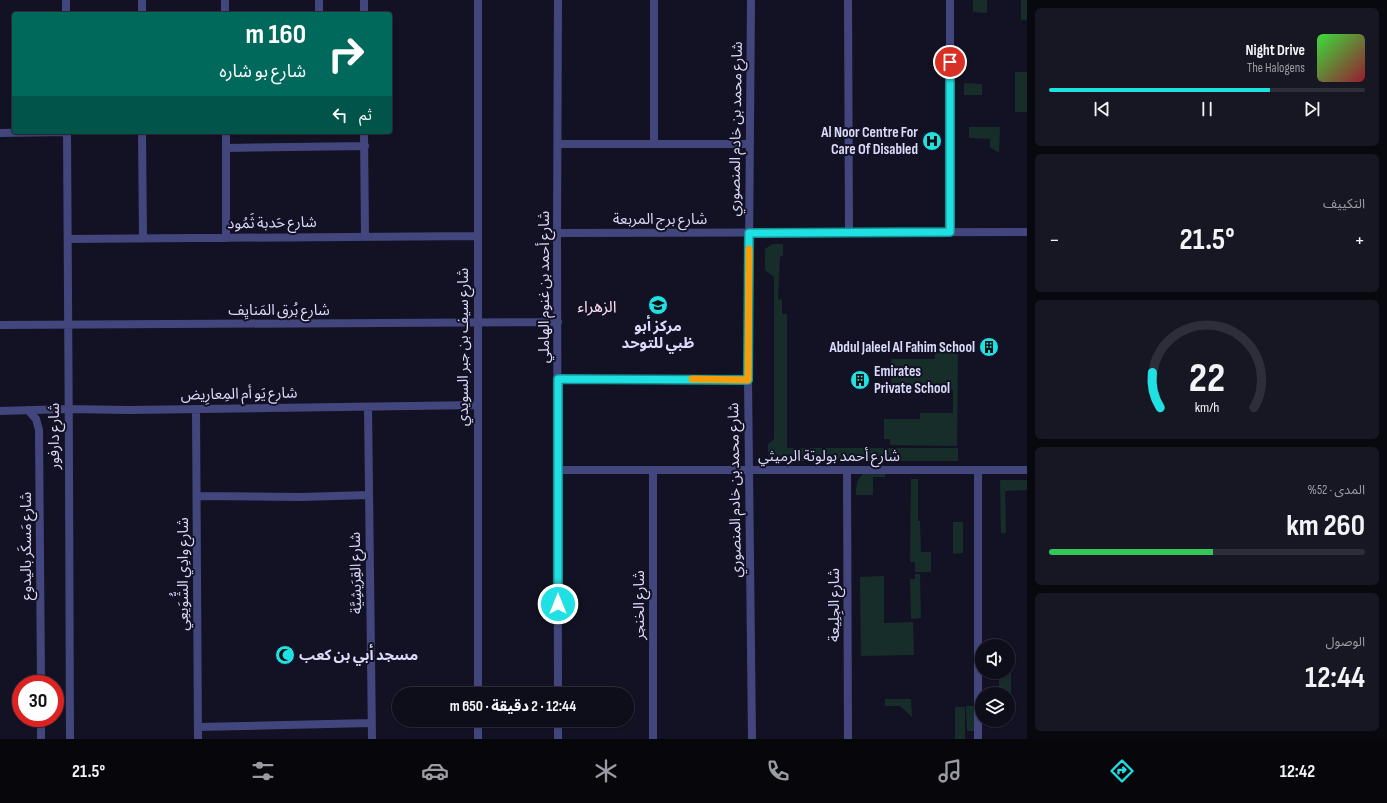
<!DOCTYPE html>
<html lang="ar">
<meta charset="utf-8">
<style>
:root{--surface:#0e0e1b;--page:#171724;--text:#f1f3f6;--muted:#9b9ca3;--line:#2e2e3a;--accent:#1fe0e2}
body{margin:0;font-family:"Sofia Sans Condensed","Noto Sans Arabic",sans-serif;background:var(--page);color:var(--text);direction:rtl;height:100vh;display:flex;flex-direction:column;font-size:15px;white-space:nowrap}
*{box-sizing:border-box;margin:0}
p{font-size:13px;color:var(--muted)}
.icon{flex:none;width:22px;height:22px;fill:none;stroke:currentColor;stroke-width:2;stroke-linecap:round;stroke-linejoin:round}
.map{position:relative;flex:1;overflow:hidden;direction:ltr}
.details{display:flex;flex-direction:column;gap:8px;padding:8px;background:#08080f;width:360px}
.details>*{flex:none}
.top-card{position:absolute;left:12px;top:12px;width:380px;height:122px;border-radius:4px;box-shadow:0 1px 3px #0004,0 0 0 1px var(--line);direction:rtl;background:#00695c;color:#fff;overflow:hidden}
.fabs{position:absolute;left:975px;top:639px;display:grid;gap:8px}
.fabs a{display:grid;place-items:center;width:40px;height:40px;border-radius:50%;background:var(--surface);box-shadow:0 1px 3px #0004,0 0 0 1px var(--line);font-size:20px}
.speed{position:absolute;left:12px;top:675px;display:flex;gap:8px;font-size:20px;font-weight:700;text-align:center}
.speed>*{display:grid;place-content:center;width:52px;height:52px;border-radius:50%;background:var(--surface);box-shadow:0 1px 3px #0004,0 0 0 1px var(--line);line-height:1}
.speed .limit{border:6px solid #d22;background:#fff;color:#111}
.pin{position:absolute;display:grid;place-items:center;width:34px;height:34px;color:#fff;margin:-17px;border:2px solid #fff;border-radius:50%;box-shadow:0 1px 4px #0007}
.me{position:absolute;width:44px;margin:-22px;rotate:0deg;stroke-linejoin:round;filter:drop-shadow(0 0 3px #0008)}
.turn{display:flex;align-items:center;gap:14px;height:84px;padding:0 20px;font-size:18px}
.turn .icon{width:52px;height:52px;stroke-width:2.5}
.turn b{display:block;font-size:28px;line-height:34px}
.then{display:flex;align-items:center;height:38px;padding:0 20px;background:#0003;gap:8px;font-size:15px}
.big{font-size:30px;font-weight:700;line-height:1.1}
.details .widget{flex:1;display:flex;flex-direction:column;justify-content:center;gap:6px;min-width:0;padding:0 14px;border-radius:6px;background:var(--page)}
.details .dial{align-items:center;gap:0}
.dial svg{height:104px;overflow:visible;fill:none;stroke:var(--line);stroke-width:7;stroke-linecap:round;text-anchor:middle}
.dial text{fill:var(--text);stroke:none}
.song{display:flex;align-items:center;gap:12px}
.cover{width:48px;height:48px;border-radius:6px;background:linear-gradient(135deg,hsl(120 70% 55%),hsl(350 70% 35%))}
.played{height:4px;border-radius:2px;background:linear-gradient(90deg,var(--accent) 70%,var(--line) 70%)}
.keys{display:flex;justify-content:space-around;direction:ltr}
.heat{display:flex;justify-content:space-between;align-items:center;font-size:22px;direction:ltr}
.charge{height:6px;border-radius:3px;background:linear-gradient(90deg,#34c759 52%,var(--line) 0)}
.trip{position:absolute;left:392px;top:687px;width:242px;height:40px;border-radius:20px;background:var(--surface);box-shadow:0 1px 3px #0004,0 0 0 1px var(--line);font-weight:700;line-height:40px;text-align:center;direction:rtl}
.tabs{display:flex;height:64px;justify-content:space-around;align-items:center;background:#06060b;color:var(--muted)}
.tabs .icon{width:28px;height:28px}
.tabs .selected{color:var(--accent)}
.tabs b{font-size:18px;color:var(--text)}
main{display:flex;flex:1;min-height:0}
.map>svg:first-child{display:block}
.green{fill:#162d2a}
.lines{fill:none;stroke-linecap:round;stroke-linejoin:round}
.street{stroke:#43467d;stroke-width:8}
.route-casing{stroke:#149293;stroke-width:10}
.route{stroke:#1fe0e2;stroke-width:7}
.slow{stroke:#f59e0b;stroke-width:7}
.labels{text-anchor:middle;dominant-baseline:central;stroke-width:4;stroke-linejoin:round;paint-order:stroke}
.street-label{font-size:15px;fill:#dbdafa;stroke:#131224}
.poi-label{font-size:15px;font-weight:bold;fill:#dbdafa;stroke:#131224;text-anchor:end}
.neighbourhood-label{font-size:16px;fill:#fadcf2;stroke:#131224}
</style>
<main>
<section class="details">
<div class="widget">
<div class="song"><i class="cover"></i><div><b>Night Drive</b><p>The Halogens</p></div></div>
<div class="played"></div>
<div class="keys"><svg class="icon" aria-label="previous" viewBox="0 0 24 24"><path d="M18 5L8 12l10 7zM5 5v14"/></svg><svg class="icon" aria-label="pause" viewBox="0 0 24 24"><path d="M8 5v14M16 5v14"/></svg><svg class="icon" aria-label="next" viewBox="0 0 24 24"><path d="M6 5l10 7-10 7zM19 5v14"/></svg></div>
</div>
<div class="widget"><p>التكييف</p>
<div class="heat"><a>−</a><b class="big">21.5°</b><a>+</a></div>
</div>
<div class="widget dial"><svg viewBox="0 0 100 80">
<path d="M14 69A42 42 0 1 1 86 69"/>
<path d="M14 69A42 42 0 0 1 8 42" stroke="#1fe0e2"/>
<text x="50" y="56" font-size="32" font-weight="700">22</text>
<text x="50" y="72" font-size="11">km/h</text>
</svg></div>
<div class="widget"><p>المدى · 52%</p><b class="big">260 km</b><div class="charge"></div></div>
<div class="widget"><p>الوصول</p><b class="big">12:44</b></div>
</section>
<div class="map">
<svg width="1027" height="739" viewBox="0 0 1027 739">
<rect width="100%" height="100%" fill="#131224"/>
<path class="green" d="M973,0H987V13L973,12Z
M1021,0H1027V20H1021Z
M1015,72H1027V112H1015Z
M964,83L982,84V95H964Z
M969,127H1000L999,153L990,147V139L969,138Z
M772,244H783V255L780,257L778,299L782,300V314H787V448H958V461H775L768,456V444L774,439V277L765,270V249Z
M935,353H958L957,446L890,445V439H884V419H920V413H953V390H921V386H891V359H935Z
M863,474H885V477H873V495H856C856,487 856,480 863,474Z
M911,479H918V521H920L921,552H931V572H915V562H910Z
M1000,480H1027V490L1005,491L1006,533H1001Z
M953,522H963V553L953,554Z
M915,574H920L921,618L911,619L910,579H915Z
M884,576V623L913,622L914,655L861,656L860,577Z
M999,672H1011V695L999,694Z
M885,699H911L912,717L900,706H885Z
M966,706H976V731H967Z
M955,707H965V739H955Z"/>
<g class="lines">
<path class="street" d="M66,0V14
M142,0V14
M225,0V14
M319,0V14
M364,0V14
M478,0V694
M654,0V144
M751,0L748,379L752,739
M848,0L849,232
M67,132C69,334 69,537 70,739
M142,132L143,238
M226,132V238
M364,132L365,236
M0,133L66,132
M558,144H749
M226,148L365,146
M950,232V0
M557,233L1027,232
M68,239L477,236
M0,325L558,322
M558,379H748
M368,407L372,739
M196,409L198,739
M28,410L36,419L39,430L41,684
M0,411L68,409L129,410L478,405
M558,470H1027
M653,470V739
M847,470L848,739
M978,470V739
M197,496L301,497L369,495
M558,694L557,233L558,0
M41,718V739
M478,720V739
M198,727L371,723
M558,739V720"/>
</g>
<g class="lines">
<defs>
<path id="route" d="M558,604V379L748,380L749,233L950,232V62"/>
</defs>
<use href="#route" class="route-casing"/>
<use href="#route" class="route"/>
<path class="slow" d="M692,379L748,380L749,249"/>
</g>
<defs>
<symbol id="hospital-disc" viewBox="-11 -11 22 22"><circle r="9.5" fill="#1fe0e2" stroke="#131224"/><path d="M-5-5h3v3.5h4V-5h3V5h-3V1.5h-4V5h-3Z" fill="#111"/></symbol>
<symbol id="school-disc" viewBox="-11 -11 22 22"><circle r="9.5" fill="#1fe0e2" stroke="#131224"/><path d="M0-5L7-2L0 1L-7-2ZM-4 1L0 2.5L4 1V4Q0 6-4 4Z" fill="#111"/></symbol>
<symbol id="building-disc" viewBox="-11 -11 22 22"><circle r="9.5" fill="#1fe0e2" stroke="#131224"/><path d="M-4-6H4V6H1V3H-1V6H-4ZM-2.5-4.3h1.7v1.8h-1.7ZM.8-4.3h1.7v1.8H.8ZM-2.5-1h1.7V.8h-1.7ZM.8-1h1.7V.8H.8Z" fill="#111"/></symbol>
<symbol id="mosque-disc" viewBox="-11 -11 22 22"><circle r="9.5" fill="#1fe0e2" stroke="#131224"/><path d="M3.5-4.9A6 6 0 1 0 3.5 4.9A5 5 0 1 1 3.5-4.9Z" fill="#111"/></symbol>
</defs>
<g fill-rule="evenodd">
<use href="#hospital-disc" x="921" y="130" width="22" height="22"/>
<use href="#school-disc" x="647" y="294" width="22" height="22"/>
<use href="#building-disc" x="978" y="336" width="22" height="22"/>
<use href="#building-disc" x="849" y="369" width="22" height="22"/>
<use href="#mosque-disc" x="274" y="644" width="22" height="22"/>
</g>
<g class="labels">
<g class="street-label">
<text transform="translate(736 129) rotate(-89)">شارع محمد بن خادم المنصوري</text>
<text x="660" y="219">شارع برج المربعة</text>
<text transform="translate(272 223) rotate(-1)">شارع حَدبة ثَمُود</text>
<text transform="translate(544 287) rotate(-90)">شارع أحمد بن غنوم الهاملي</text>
<text x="279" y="310">شارع بُرق المَنايِف</text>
<text transform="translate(463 347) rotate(-90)">شارع سيف بن جبر السويدي</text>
<text transform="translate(239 394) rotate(-1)">شارع يَو أم المِعارِيض</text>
<text transform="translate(54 436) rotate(-90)">شارع دارفور</text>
<text x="829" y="456">شارع أحمد بولوتة الرميثي</text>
<text transform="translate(735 490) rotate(-91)">شارع محمد بن خادم المنصوري</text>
<text transform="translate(26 546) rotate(-90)">شارع مَسكَر باليدوع</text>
<text transform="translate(356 573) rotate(-91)">شارع القِرَيشِيَّة</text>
<text transform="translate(183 574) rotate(-90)">شارع وادِي الشُّوَيعِي</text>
<text transform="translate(639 605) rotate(-90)">شارع الخنجر</text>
<text transform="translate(834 605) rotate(-90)">شارع الجِلِيعة</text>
</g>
<g class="poi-label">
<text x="918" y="132">Al Noor Centre For<tspan x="918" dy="17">Care Of Disabled</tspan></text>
<text x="658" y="326" text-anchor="middle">مركز أبو<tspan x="658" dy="17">ظبي للتوحد</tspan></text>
<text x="975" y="347">Abdul Jaleel Al Fahim School</text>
<text x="874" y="371" text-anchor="start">Emirates<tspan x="874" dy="17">Private School</tspan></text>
<text x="299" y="655" text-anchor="start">مسجد أبي بن كعب</text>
</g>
<g class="neighbourhood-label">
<text x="597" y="307">الزهراء</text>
</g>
</g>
</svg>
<div class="fabs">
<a><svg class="icon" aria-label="sound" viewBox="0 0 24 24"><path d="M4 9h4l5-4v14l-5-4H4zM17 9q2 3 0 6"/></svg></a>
<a><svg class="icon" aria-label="layers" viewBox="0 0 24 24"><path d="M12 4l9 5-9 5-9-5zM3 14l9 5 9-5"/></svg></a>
</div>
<div class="speed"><div class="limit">30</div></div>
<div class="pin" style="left:950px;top:62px;background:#d93025"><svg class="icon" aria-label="arrive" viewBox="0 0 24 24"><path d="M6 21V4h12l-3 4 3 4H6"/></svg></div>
<svg class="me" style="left:558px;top:604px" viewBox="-20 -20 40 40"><circle r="17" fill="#1fe0e2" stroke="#fff" stroke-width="3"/><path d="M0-11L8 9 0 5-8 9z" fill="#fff"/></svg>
<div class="trip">12:44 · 2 دقيقة · 650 m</div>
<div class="top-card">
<div class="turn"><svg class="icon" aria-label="right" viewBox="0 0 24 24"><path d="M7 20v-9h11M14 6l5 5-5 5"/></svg><div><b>160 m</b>شارع بو شاره</div></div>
<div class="then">ثم<svg class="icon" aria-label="left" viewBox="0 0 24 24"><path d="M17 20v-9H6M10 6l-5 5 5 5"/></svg></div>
</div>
</div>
</main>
<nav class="tabs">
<b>12:42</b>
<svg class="icon selected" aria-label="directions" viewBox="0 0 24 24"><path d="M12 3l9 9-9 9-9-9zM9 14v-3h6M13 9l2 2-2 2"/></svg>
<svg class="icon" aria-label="music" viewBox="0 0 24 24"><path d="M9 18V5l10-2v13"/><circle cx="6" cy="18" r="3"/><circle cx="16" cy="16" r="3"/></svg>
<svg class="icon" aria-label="phone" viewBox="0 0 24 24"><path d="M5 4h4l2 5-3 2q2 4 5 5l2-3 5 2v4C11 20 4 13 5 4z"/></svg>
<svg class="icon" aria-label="climate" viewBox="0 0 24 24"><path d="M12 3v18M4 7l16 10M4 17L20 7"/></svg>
<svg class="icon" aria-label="car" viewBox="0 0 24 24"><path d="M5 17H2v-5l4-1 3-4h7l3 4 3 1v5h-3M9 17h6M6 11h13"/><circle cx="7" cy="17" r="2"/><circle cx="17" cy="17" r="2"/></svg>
<svg class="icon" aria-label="filters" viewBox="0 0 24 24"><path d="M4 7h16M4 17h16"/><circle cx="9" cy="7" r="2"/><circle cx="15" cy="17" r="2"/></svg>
<b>21.5°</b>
</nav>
